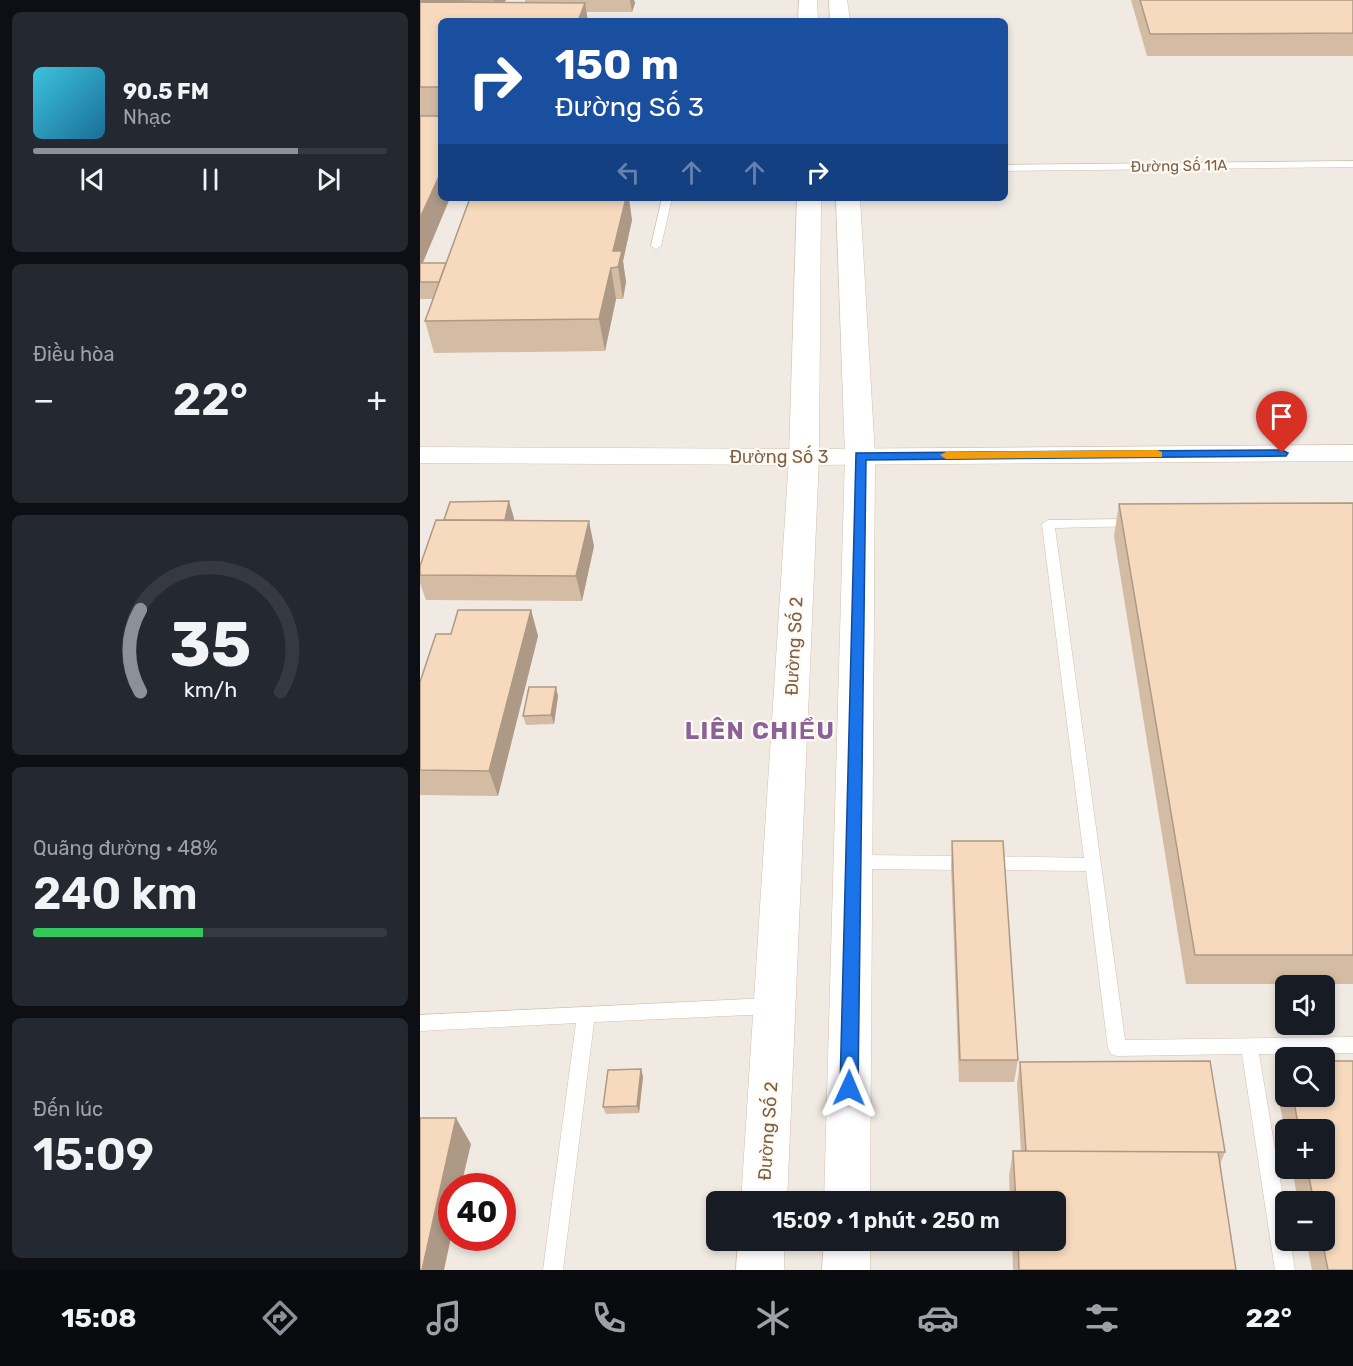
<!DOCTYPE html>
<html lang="vi">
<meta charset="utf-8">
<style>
:root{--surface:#171b24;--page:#242831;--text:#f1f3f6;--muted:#9ea1a6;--line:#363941;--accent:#8c9099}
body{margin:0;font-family:Rubik,sans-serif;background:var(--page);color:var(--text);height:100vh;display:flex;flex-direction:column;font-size:22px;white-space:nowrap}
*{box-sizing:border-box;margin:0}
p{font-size:20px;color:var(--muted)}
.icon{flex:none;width:33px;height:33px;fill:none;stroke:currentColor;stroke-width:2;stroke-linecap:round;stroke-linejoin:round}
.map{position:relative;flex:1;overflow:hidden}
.side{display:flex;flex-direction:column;gap:12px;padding:12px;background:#0d0f14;width:420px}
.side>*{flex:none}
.guide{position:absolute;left:18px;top:18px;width:570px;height:183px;border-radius:9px;box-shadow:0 3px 9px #0003;background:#1a4fa0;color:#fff;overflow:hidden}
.tools{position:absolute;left:855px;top:975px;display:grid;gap:12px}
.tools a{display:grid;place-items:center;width:60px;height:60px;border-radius:9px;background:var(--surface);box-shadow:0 3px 9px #0003;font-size:30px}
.speed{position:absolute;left:18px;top:1173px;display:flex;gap:12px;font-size:30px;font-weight:700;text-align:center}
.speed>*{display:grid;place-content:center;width:78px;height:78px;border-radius:50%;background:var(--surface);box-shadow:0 3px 9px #0003;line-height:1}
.speed .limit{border:9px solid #d22;background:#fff;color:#111}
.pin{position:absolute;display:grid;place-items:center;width:51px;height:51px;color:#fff;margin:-62px -26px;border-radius:50% 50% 50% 0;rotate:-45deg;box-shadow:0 0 6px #0007}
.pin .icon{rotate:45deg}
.me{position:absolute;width:66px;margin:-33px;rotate:1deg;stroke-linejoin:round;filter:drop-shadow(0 0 4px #0008)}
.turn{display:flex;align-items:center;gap:21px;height:126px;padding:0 18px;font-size:27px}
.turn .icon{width:78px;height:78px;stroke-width:2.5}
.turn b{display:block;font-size:42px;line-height:51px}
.lanes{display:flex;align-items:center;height:57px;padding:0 18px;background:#0003;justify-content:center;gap:30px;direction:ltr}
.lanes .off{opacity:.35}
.big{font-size:45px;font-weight:600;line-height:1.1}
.side .widget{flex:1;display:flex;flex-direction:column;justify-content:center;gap:9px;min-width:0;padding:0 21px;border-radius:9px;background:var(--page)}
.side .dial{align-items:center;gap:0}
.dial svg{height:156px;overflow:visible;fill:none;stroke:var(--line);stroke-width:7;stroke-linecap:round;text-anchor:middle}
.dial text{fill:var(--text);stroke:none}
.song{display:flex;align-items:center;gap:18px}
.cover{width:72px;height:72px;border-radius:9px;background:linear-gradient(135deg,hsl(190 70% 55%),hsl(200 70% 35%))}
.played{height:6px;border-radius:3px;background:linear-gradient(90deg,var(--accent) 75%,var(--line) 75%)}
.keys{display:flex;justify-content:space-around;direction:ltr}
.heat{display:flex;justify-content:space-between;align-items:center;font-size:33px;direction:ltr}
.charge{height:9px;border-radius:4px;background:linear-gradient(90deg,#34c759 48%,var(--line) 0)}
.trip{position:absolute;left:286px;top:1191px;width:360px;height:60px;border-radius:9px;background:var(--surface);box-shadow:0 3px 9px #0003;font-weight:600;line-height:60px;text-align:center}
.tabs{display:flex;height:96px;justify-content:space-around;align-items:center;background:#090b0e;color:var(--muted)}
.tabs .icon{width:42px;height:42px}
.tabs .active{color:var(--accent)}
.tabs b{font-size:27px;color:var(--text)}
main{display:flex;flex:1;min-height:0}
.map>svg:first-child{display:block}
.industrial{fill:#f0eae3;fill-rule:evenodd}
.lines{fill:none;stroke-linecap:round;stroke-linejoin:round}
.service-casing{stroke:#d4c1ad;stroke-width:1}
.minor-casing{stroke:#d4c1ad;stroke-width:1}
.tertiary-casing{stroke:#d4c1ad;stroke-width:1}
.service{fill:#fff;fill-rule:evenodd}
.minor{fill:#fff;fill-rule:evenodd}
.tertiary{fill:#fff;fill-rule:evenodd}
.wall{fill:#d4bba3}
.shaded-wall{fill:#ad9985}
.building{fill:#f7dabe;stroke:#ad9985;stroke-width:1.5}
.route{fill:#1a73e8;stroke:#114b97;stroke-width:1.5}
.slow{fill:#f59e0b}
.labels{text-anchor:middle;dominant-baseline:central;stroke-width:4.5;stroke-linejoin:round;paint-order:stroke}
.far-street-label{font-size:15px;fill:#7e6049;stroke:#fffbf3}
.street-label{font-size:18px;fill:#7e6049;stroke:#fffbf3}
.district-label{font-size:24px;font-weight:bold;letter-spacing:1.5px;fill:#8c619a;stroke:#fffbf3}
</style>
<main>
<section class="side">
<div class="widget">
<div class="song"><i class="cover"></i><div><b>90.5 FM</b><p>Nhạc</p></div></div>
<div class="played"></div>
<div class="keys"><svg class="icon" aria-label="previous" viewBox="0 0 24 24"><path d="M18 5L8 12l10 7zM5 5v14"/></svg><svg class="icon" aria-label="pause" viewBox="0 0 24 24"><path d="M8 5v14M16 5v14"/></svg><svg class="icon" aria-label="next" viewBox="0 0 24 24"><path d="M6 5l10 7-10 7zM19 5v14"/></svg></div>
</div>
<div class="widget"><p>Điều hòa</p>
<div class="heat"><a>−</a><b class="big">22°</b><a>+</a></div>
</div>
<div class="widget dial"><svg viewBox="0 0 100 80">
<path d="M14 69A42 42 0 1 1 86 69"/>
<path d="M14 69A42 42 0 0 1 14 27" stroke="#8c9099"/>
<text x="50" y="56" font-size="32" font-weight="700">35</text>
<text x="50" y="72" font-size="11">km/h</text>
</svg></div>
<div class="widget"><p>Quãng đường · 48%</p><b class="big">240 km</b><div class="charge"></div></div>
<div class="widget"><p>Đến lúc</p><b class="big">15:09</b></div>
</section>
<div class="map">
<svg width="933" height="1270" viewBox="0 0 933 1270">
<rect width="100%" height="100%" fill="#fff8ea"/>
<path class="industrial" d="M0,0H933V1270H0ZM21,21H585V198H21ZM866,986H904V1024H866ZM866,1058H904V1096H866ZM866,1130H904V1168H866ZM32,1186H82V1238H32ZM297,1202H636V1240H297ZM866,1202H904V1240H866Z"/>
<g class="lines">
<defs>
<path id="service" d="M933,161V167L585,171V165Z
M242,198H252L241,246L236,249L231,246Z
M713,519L719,523L717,526L635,528L705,1040L933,1037V1053L839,1054L866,1215V1240H870L875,1270H855L822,1054L697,1056L691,1054L688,1048L666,871L567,870L561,868L559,863L561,858L567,856L664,858L622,524L628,520Z
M435,855L548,856L554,858L556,863L554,868L548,870L435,869L429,867L427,862L429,857Z
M351,998L357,1001L359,1006L357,1011L351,1014L174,1022L143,1270H123L156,1023L0,1031V1015Z"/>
<path id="minor" d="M933,445V461L384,465L0,463V447L384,449Z"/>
<path id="tertiary" d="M379,0H397L398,21H378Z
M409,0H427L430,21H410Z
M377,198H401L399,457L367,1202H321L369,457Z
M416,198H440L455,456L450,1202H404L425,456Z
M318,1240H364V1270H316Z
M404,1240H450V1270H402Z"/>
</defs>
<use href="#service" class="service-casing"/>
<use href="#minor" class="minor-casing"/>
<use href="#tertiary" class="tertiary-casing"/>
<use href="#service" class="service"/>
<use href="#minor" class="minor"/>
<use href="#tertiary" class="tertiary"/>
</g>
<path class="wall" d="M0,0H86L84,2L105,3V0H214L215,3L212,12H166L168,21H21V198H30L3,263H26L212,220L203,261L206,282L203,299H196L185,351L14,353L5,321L13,299H0Z
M711,0H933V56H727Z
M933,503V984H766L694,536L699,504Z
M94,518V520L174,546L162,601L6,600L0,583V575Z
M111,610L118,636L78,796L0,795V682L31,634Z
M138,696L134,724L106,725L103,716Z
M532,841L598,1060L594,1082H539L531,865Z
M866,1061V1096H904L933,1270H892L886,1240H904V1202H878L872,1168H904V1130H866V1135L855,1083Z
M600,1062L805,1152L800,1164L816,1270H593L592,1240H636V1202H590L589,1176L593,1151H601L597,1084Z
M221,1069L223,1077L219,1113L186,1114L183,1107Z"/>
<path class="shaded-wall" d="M75,0H86L77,17L74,2Z
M210,0H214L215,3L212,12Z
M165,3L168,21H158Z
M21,172V198H30L0,269V218Z
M206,198H209L212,220L203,261L206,282L203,299L198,267L193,251Z
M191,268L196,299L185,351L179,319Z
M89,501L94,518L89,541L84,524Z
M169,521L174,546L162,601L156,576Z
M111,610L118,636L78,796L69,771Z
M136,687L138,696L134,724L131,715Z
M221,1069L223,1077L219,1113L217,1106Z
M36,1118L51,1144L41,1186H32V1233L24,1270H2Z"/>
<path class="building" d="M0,0H75L74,2L0,1Z
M720,0H933V33L730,34Z
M0,2L165,3L158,21H21V87H0Z
M0,116H21V172L0,218Z
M50,198H206L193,251H202L198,267L191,268L179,319L5,321Z
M0,263H26L19,282H0Z
M89,501L85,520H24L30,502Z
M933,503V955H775L699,504Z
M16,520L169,521L156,576L0,575V566Z
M38,610H111L69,771L0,770V682L16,634H31Z
M109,687H136L131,715L103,716Z
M532,841H583L598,1060H540Z
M790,1061L805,1152L606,1151L600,1062Z
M904,1061H933V1270H908L902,1240H904V1202H894L887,1168H904V1130H879L873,1096H904Z
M221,1069L217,1106L183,1107L188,1070Z
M0,1118H36L2,1270H0Z
M593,1151L798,1152L816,1270H599L598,1240H636V1202H596Z"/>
<path class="route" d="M862,450L868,453L866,456L446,460L438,1088L436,1094L429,1097L423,1094L420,1088L436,453Z"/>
<path class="slow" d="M737,450L742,452V457L526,459L520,455L526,452Z"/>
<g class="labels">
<g class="far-street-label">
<text transform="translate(759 166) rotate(-1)">Đường Số 11A</text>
</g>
<g class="street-label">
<text x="359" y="457">Đường Số 3</text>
<text transform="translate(374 646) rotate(-87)">Đường Số 2</text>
<text transform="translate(348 1131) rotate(-86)">Đường Số 2</text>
</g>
<g class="district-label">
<text x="340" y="731">LIÊN CHIỂU</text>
</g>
</g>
</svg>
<div class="tools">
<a><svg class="icon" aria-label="sound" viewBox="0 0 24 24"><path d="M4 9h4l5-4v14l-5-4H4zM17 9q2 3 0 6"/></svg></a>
<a><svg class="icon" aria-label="search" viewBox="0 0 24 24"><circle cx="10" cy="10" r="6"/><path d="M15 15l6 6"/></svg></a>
<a>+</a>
<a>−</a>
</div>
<div class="speed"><div class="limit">40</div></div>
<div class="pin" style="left:862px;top:453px;background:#d93025"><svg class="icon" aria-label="arrive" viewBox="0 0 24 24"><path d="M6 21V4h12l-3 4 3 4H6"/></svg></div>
<svg class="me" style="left:429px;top:1088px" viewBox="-20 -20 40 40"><path d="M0-17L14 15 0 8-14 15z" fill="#1a73e8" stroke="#fff" stroke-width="4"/></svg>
<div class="trip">15:09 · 1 phút · 250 m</div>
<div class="guide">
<div class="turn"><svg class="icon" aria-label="right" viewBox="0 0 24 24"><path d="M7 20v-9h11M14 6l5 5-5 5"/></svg><div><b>150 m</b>Đường Số 3</div></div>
<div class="lanes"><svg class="icon off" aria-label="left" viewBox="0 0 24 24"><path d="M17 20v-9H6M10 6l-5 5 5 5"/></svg><svg class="icon off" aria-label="ahead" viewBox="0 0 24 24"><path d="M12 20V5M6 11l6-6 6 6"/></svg><svg class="icon off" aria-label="ahead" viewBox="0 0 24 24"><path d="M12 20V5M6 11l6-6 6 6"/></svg><svg class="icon" aria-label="right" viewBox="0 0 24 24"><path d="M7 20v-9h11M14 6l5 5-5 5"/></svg></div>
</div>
</div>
</main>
<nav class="tabs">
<b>15:08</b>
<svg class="icon active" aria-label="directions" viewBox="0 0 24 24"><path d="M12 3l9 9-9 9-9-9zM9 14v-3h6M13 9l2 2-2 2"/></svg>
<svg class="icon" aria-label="music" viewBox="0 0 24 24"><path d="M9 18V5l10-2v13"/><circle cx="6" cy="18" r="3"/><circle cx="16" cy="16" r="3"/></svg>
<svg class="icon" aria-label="phone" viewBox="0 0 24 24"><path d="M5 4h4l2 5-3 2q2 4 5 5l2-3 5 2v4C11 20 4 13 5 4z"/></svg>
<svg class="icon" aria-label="climate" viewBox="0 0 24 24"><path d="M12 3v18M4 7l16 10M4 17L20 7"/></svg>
<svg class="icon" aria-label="car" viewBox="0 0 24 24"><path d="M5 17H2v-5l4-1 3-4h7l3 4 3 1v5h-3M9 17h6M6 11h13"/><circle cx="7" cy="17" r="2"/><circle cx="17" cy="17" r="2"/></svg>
<svg class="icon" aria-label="filters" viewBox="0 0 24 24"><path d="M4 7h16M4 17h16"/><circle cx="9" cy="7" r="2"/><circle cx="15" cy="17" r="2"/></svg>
<b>22°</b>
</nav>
